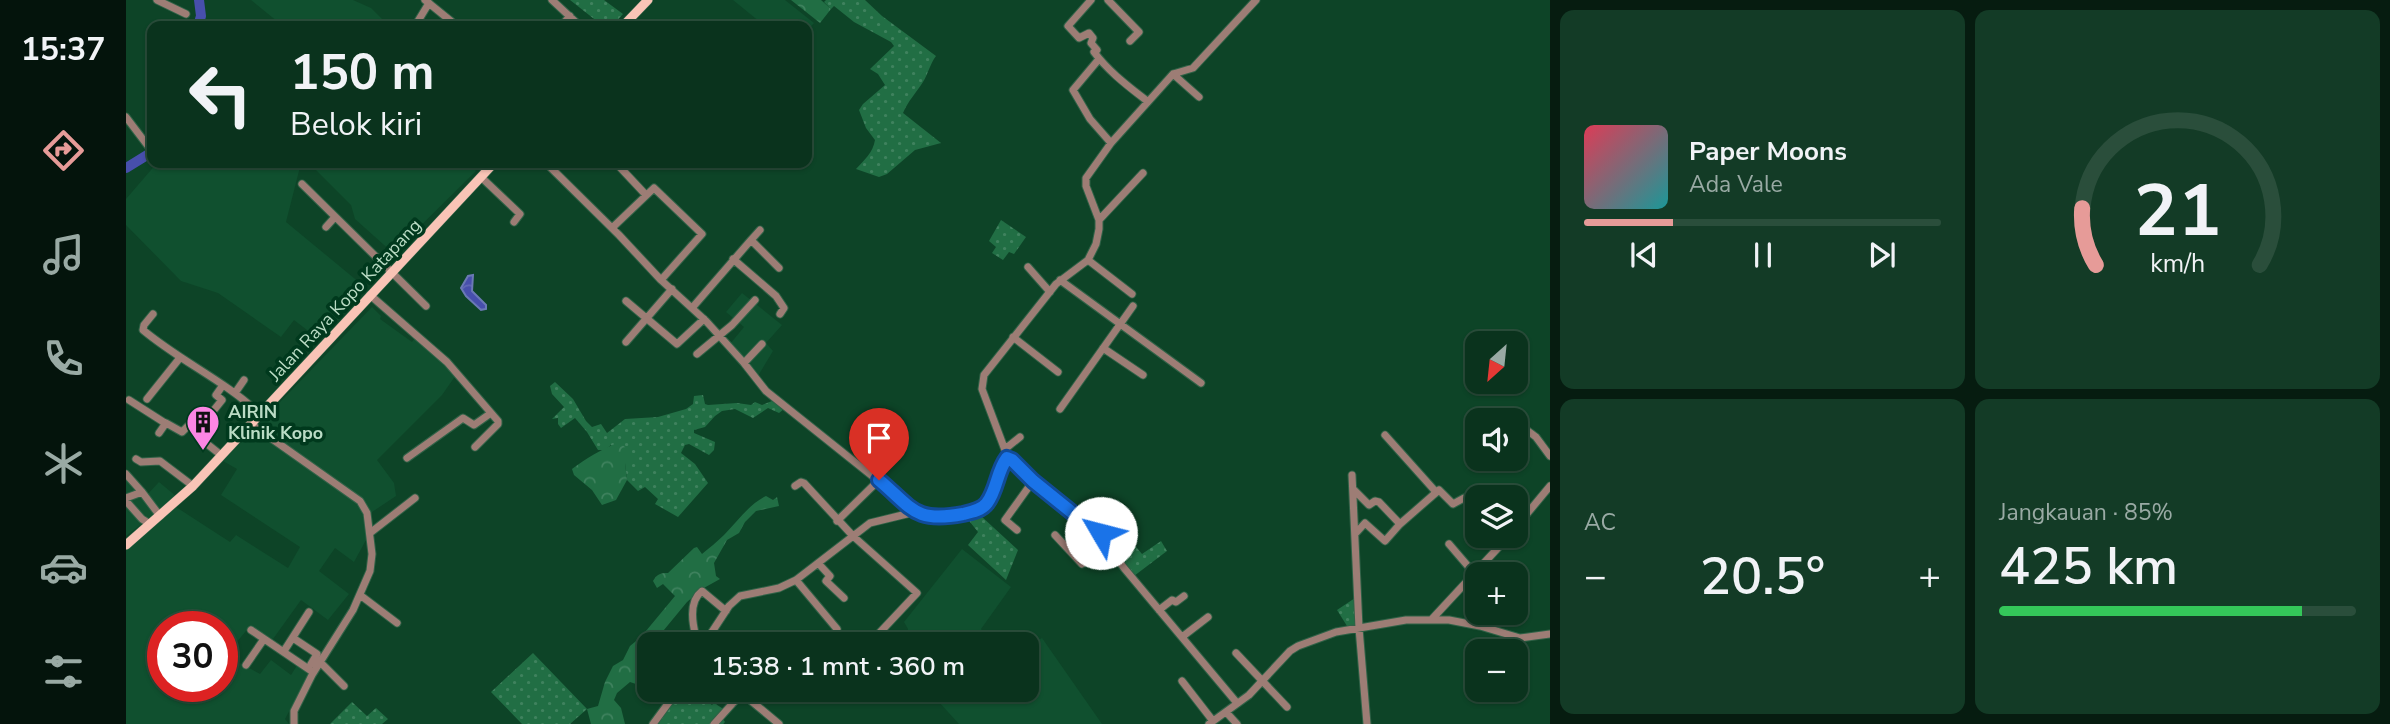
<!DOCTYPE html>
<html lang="id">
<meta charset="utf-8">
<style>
:root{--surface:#0a331d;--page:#133b26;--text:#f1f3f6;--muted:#99aaa4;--line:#2a4e3b;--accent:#e69b98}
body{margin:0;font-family:"Nunito Sans",sans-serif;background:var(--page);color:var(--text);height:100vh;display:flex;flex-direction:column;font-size:26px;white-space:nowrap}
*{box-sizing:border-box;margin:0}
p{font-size:23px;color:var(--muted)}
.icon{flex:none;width:38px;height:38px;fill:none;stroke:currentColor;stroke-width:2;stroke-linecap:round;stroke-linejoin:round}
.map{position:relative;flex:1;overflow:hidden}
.drawer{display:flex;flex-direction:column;gap:10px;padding:10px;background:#061c10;width:840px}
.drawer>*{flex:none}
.guide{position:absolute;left:21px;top:21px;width:665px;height:147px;border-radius:14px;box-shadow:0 2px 5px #0004,0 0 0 2px var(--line);background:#0a331d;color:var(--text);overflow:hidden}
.needle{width:46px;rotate:207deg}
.buttons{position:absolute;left:1339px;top:331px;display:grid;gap:14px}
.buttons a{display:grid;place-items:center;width:63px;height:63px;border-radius:14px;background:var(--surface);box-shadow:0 2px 5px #0004,0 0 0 2px var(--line);font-size:35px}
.speed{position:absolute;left:21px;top:611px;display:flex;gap:14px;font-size:35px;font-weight:700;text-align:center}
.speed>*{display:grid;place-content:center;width:91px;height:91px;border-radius:50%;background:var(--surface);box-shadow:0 2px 5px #0004,0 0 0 2px var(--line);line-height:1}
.speed .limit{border:10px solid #d22;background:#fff;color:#111}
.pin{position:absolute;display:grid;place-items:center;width:60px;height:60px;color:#fff;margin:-72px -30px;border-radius:50% 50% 50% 0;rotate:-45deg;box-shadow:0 0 7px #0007}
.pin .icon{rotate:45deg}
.me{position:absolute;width:77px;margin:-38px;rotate:307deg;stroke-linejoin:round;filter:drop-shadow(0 0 5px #0008)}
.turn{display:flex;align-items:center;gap:24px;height:147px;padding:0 28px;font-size:32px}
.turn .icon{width:91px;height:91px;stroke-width:2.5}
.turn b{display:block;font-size:49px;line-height:60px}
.big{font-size:52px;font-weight:600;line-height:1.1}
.drawer .widget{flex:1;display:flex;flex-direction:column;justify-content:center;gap:10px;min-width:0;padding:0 24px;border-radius:14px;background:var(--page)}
.drawer .dial{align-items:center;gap:0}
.dial svg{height:182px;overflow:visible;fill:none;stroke:var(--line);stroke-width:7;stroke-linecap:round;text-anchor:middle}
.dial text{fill:var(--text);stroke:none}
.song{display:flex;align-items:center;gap:21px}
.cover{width:84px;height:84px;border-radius:10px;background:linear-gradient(135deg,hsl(350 70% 55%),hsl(180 70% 35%))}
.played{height:7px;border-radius:4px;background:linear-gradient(90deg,var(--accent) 25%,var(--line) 25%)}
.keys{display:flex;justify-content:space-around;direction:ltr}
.heat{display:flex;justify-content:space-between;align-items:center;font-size:38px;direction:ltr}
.charge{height:10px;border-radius:5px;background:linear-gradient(90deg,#34c759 85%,var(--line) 0)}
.drawer .tiles{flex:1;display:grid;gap:10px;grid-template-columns:repeat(2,1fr)}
.trip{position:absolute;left:511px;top:632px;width:402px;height:70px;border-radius:14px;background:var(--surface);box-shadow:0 2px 5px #0004,0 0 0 2px var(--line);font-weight:600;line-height:70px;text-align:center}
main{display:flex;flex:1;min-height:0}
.dock{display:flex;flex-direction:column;width:126px;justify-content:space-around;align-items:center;background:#04140c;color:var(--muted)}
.dock .icon{width:49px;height:49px}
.dock .active{color:var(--accent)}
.dock b{font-size:32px;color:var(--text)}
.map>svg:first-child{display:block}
.built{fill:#10502f}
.grass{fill:url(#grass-dots)}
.forest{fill:url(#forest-crowns)}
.water{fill:url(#water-waves);stroke:#6a79b4;stroke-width:2}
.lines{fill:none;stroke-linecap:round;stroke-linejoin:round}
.river{stroke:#474fac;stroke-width:10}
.minor-casing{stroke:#306247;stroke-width:9}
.major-casing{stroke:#306247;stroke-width:10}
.minor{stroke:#9d7d75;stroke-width:7}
.major{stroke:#f9c4b6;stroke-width:9}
.route-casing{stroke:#114b97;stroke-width:18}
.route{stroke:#1a73e8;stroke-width:12}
.labels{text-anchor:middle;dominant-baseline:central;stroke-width:7;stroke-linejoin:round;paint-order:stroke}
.street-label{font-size:18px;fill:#badcc5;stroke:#00391d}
.poi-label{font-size:18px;font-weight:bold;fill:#badcc5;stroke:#00391d;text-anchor:start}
</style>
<main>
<nav class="dock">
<b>15:37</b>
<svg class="icon active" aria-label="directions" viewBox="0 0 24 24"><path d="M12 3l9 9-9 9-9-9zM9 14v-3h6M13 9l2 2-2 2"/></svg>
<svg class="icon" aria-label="music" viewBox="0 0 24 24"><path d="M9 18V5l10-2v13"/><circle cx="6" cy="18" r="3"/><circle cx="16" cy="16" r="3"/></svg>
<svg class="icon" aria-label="phone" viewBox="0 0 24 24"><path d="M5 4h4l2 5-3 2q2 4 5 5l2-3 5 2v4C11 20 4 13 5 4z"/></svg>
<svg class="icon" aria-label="climate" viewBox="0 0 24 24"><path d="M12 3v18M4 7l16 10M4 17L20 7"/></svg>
<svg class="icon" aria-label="car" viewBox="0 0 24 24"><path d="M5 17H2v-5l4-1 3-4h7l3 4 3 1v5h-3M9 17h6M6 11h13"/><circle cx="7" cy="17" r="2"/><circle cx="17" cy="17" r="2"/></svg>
<svg class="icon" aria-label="filters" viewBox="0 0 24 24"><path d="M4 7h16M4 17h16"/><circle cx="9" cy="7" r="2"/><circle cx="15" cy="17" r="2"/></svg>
</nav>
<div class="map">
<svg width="1424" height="724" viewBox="0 0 1424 724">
<defs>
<pattern id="grass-dots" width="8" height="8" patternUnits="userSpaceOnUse" patternTransform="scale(1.75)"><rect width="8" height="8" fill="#216e44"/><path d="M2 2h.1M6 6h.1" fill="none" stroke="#3f825e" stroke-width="1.8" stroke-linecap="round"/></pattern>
<pattern id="forest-crowns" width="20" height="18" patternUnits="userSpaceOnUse" patternTransform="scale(1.75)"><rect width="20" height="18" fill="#216e44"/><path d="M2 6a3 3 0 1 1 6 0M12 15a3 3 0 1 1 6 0" fill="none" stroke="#3f825e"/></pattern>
<pattern id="water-waves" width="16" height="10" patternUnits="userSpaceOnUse" patternTransform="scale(1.75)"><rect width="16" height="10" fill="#474fac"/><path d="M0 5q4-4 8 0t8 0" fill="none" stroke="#5f68b6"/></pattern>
</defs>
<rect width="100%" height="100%" fill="#0d4427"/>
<path class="built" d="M125,0H227L245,8L261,24L260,26H157Z
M607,0H659L688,23L681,31V26H639Z
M31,163H175L160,222L240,288L194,340L168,320L155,337L92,293L55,281L0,225V199Z
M183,163H342L350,171L267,253L229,219L225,205Z
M616,293L656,325L640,343L647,351L632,376L604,344L618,327L600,312Z
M246,307L255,316L254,319L286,342L289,338L311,355L330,375L316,395L251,460L268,483L270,496L237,518L240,540L228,562L209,548L193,571L223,594L202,620L175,600L147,639L124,626L96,660V626H37V686H96V667L106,671L112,662L134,674L145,660L165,675L172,664L184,672L159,719L163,724H0V546L50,507L104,542L110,535L162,568L174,547L95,495L111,469L97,461Z
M0,470L21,495L33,482L51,497L0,536Z
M836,549L885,587L855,629L867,644H796L781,632L782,629L778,622Z
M916,638L976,724H833L802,690H901V647Z"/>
<path class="grass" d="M444,0H478L497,14L486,26H477Z
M700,0H739L756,16L810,56C804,64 802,74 797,82C790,93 782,101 777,113L815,143L789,150L761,174L753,177L730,169C738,160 747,153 749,140L740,128L733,110L737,104L759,85L752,74L744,69L768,46L765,42L728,22L708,6L705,9L698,2Z
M875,220L900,237L888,254L883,252L877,260L866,253L870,247L863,241Z
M429,382L447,399L460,421L466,427L475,424L481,433L499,419L532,417L560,409L567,404L568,396L577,395L579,404L582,405L611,403L625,405L629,402L636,405L646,401L658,409L653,413L642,408L627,418L609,409L596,411L589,416L579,427L568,430V433L589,442L588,450L583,455L563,444L559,445L555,453L569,464L582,483L552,517L529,504L532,499L519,487L512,491L501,480L499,463L485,445L479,450H472L461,432L449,418L435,428L432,424V418L426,419L438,407L426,394L424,386Z
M855,516L892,550L880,580L842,545L852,532L840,517Z
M1035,541L1041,551L1008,576L991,554L1006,542L1016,554Z
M1229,598L1231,625L1221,626L1211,610Z
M407,653L461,709L444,724H396L365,692Z
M554,690H566L586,705L588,703L599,710L594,715L599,722L597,724H530Z
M226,702L241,716L250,708L262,719L256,724H204Z"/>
<path class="forest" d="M665,0H695L705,9L694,23Z
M491,443L498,446L506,457L499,463L501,480L490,500L476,505L466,490L448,475L446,469C461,458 474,450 491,443Z
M640,496L647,500L651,497L653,506L630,511L619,522L613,533L601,540L588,563L590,576L594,579L576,589L561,602L528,642L523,644L511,666L514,673L522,678L516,686L504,682L491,693L488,700L495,708L499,724H465L461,709L472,706L479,682L487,666L497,660L504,646L515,637L549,596L537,584L531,588L527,581C531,574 534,573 542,573L568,548L571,547L576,554C583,548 591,542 598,535C612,521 621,506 640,496Z"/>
<path class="water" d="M347,275L346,291L360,305V309L355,310L340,296L335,288L342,276Z"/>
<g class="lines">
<path class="river" d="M72,26L75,16L73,0
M0,168L26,152"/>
<defs>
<path id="minor" d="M31,0L60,14
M299,0L331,26
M426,0L454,26
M965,0L942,26L953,38L963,33L967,38L965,43L971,50L968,52C983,72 1002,86 1021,101
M982,0L1013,32L1004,41
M289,26L303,3
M435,26L444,16
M973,59L947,90L964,119L985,143
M1047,74L1073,97
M0,117L22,146
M420,163L493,235L535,280L580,321L618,363L640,391L795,515C806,519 817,517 828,516C878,508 857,488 882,458L856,389L858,375L930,284L962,260L970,244L973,229V220L960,186V178L985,143L1047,74L1067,68L1130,0
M490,163L520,195
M355,177L394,214L388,222
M176,184L300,306
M973,220L1017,173
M200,227L209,217
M486,228L528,188L576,234L535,280
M625,240L634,230
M607,259L650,296L658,308L654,314
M962,260L1006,294
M902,267L924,292
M934,280L1075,383
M244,295L321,362L372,421V424L349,447
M500,301L551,344L578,319
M566,308L625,240L653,268
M27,314L18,325L17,330C54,361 99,381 134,414
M887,337L932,372
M500,342L546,289
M977,348L1017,375
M571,354L606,325L629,300
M618,363L636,344
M109,393L118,380
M21,399L53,359
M3,400L39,423
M934,409L1007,306
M1390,422L1410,437L1424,456
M125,424L234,501L241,513L246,554L244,571L227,610L186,675L168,711V724
M33,433L40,423L56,432L72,416L80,420L96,400L90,395L97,385
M1259,435L1310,492
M71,436L95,455
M879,449L894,437
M281,458L337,418L348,425L365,413
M882,458L894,466L907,481L974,535L998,568L1111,703
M10,459L15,462L34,461L67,486
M0,474L16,492L34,516
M1226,475L1233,628L1241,724
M669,486L675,482L678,483L727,536L791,593L743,644
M1227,489L1243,505L1249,501L1253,502L1274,524L1313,490L1327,504L1338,498L1351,514
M0,498L16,492
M0,501L16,519L24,524
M711,521L753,480
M1390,527L1424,486
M891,530L879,520L907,481
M244,533L289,498
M1229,534L1239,523L1259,541L1274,524
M929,535L956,564L978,540
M974,535L999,514
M1369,536L1376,544
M1323,544L1347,572
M692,563L704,576L700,581L718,598
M670,580L711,629
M234,595L271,623
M1033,610L1046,600L1050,602L1058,596
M1306,619L1383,536
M125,630L187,672
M1056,637L1082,617
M167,638L191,654L185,664
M578,644L603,606L614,596L653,588L670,580L744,523L789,512
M578,644L570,637C566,622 563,601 576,591L600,611
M158,651L183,612
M1110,653L1161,707
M193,661L218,686
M120,665L138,639
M1056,681L1087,721
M591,690L608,702
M612,690L653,724
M1100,712L1111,724
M527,724L552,690
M588,724L616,693
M1083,724L1123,695L1164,651L1172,646L1210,632L1280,620H1323L1354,626L1394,638L1424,634"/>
<path id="major" d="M497,26L522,0
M0,545L67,486L368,163"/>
</defs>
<use href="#minor" class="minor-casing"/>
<use href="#major" class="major-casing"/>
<use href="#minor" class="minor"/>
<use href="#major" class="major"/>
</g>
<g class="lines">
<defs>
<path id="route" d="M753,480C787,509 789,523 837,514C846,512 856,510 861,503C871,490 871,471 881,458L886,460L907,481L974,535L975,533"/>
</defs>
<use href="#route" class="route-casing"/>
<use href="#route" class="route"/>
</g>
<defs>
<symbol id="building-pin" viewBox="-11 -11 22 30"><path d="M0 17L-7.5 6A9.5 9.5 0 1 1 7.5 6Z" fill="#fc86e3" stroke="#00391d"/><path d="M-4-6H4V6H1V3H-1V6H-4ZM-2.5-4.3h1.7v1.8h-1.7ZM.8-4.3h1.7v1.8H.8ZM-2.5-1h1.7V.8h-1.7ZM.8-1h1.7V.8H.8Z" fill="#111"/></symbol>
</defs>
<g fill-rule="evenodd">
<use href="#building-pin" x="58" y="403" width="38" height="52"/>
</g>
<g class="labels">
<g class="street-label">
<text transform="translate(219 300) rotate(-47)">Jalan Raya Kopo Katapang</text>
</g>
<g class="poi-label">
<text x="102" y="412">AIRIN<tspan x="102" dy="21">Klinik Kopo</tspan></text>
</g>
</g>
</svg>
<div class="buttons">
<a><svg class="needle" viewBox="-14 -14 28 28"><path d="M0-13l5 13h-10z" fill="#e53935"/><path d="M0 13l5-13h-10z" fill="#99aaa4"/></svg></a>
<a><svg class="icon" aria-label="sound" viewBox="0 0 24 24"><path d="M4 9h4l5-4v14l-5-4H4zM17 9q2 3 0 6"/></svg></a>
<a><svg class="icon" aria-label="layers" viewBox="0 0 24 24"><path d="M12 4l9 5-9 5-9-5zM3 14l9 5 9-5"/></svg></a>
<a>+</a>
<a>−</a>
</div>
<div class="speed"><div class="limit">30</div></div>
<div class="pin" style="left:753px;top:480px;background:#d93025"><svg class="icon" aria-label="arrive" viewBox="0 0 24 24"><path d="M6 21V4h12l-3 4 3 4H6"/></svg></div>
<svg class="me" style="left:975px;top:533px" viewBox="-20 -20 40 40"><circle r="19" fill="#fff"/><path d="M0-13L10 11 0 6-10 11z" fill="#1a73e8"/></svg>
<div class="trip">15:38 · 1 mnt · 360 m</div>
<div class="guide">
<div class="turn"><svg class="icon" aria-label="left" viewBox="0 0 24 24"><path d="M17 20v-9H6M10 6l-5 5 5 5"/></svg><div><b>150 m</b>Belok kiri</div></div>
</div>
</div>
<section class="drawer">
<div class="tiles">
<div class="widget">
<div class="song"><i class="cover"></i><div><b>Paper Moons</b><p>Ada Vale</p></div></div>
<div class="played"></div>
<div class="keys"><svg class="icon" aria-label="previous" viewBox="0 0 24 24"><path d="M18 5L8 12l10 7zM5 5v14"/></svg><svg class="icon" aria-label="pause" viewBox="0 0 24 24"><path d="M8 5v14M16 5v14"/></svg><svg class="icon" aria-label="next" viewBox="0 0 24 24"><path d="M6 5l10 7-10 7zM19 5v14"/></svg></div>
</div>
<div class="widget dial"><svg viewBox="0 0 100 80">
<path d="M14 69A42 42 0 1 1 86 69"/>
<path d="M14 69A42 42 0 0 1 8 44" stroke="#e69b98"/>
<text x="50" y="56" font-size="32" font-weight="700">21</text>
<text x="50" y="72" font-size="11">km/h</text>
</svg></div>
<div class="widget"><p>AC</p>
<div class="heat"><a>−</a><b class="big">20.5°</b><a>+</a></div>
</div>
<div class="widget"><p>Jangkauan · 85%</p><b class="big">425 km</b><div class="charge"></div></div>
</div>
</section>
</main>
